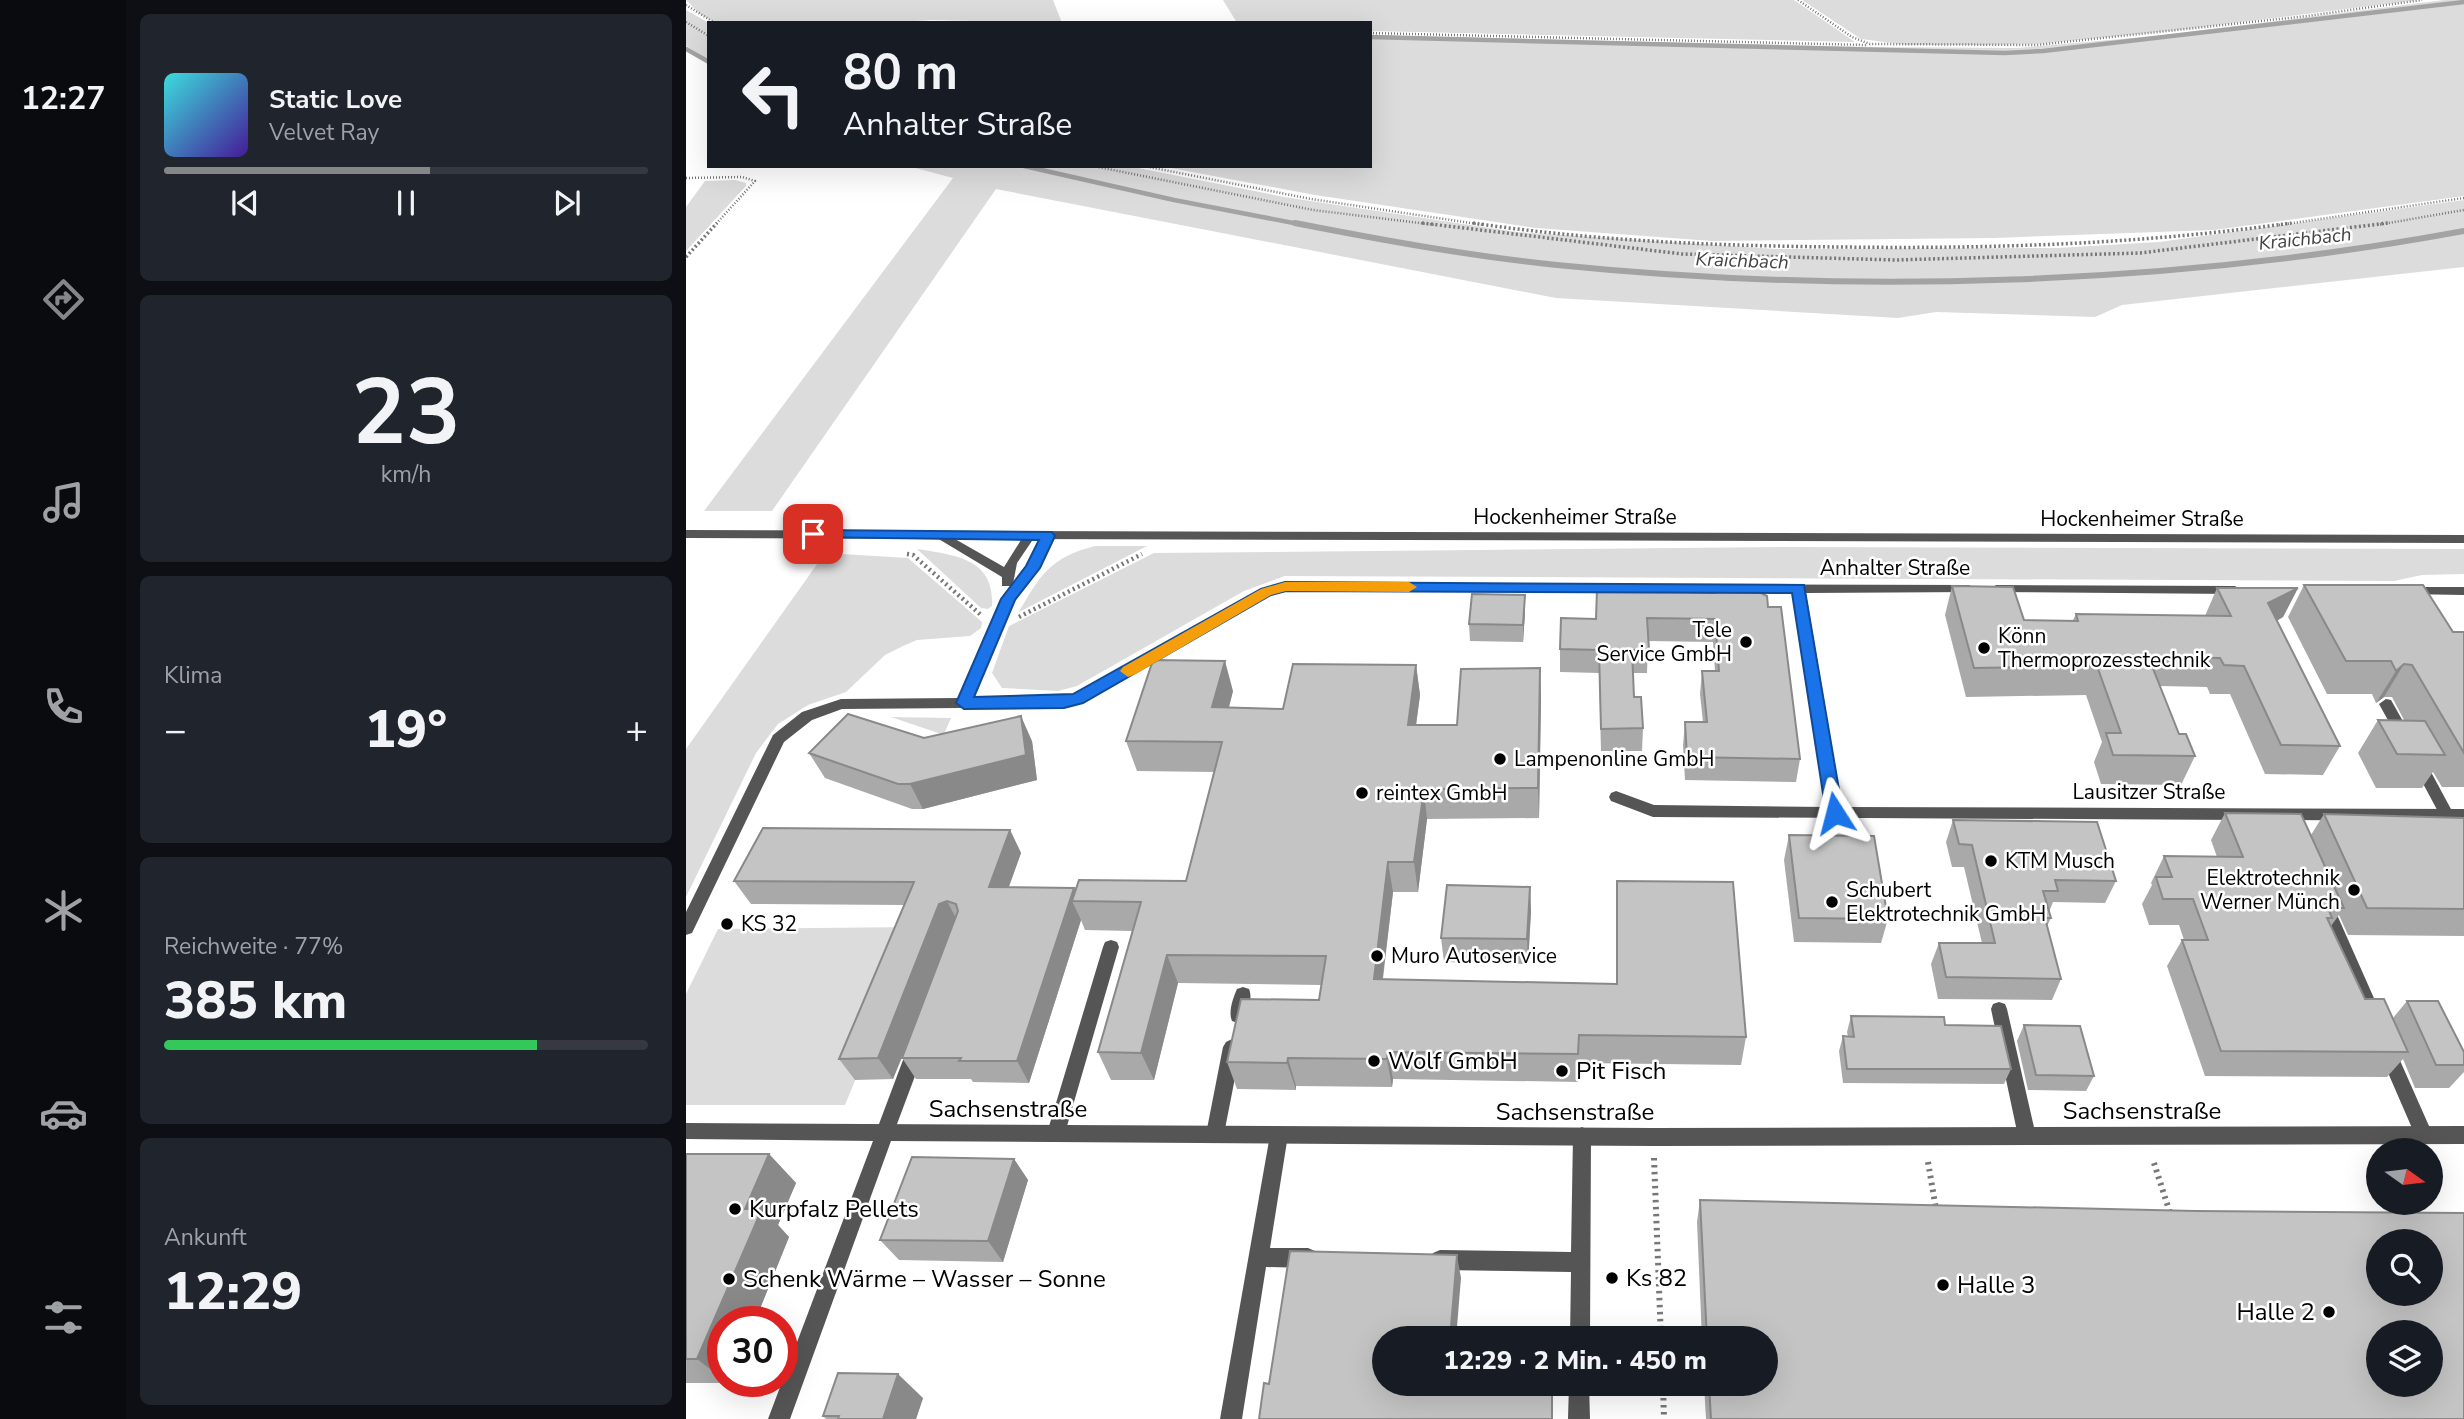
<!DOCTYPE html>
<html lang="de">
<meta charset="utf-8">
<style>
:root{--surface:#171b24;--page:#20242c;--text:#f1f3f6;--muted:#9ea1a6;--line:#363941;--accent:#858687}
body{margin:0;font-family:"Nunito Sans",sans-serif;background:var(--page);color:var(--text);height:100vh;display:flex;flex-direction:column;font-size:26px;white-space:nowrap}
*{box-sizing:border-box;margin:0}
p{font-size:23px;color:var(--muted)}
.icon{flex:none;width:38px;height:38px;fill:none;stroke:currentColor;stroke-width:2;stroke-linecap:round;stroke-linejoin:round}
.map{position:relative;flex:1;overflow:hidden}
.panel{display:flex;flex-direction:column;gap:14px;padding:14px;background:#0d0f14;width:560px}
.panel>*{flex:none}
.top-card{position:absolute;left:21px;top:21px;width:665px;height:147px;border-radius:0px;box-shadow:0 7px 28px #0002;background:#171b24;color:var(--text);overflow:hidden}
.needle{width:46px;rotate:104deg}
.tools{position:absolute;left:1680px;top:1138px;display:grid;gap:14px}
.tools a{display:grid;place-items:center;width:77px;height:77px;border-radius:50%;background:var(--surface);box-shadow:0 7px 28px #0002;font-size:35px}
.speed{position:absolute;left:21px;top:1306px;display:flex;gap:14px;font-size:35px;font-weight:700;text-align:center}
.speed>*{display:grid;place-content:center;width:91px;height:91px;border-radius:50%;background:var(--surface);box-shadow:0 7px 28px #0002;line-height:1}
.speed .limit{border:10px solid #d22;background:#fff;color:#111}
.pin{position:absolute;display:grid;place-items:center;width:60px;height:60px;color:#fff;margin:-30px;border-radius:14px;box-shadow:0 4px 10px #0006}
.me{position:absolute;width:77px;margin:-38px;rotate:351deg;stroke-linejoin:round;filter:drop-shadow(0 0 5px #0008)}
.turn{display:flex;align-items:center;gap:24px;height:147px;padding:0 21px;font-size:32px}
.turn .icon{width:91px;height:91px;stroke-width:2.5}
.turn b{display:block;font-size:49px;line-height:60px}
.big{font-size:52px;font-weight:800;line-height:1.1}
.panel .tile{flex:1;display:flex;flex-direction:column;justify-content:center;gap:10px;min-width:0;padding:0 24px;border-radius:10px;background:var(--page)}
.panel .dial{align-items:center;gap:0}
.dial b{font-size:91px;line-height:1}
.song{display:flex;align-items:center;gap:21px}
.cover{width:84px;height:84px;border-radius:10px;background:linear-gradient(135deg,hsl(180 70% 55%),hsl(260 70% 35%))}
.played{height:7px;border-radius:4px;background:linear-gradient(90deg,var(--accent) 55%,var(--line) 55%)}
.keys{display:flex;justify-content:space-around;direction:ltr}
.heat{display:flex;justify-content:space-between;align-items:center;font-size:38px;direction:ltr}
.charge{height:10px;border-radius:5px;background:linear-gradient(90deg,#34c759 77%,var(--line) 0)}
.trip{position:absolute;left:686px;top:1326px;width:406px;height:70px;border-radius:35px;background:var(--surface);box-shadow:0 7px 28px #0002;font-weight:800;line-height:70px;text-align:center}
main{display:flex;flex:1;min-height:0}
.tabs{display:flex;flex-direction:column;width:126px;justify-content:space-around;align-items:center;background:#090b0e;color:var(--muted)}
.tabs .icon{width:49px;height:49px}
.tabs .selected{color:var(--accent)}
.tabs b{font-size:32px;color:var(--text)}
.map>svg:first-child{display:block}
.green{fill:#dcdcdc}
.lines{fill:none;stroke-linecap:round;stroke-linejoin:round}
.stream-far1{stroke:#a3a3a3;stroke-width:4.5}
.stream{stroke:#a3a3a3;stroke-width:6}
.path-far3{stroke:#777;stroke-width:2.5;stroke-dasharray:1 2;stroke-linecap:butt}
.path-far2{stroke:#777;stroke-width:3.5;stroke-dasharray:2 2.5;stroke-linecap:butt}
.path-far1{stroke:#777;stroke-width:4.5;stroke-dasharray:2 3.5;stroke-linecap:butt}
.path{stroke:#777;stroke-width:6;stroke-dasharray:2.5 4.5;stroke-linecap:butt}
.service{fill:#555;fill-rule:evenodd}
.minor{fill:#555;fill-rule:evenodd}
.tertiary{fill:#555;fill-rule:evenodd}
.wall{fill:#a9a9a9}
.shaded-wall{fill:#898989}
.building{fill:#c4c4c4;stroke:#898989;stroke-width:2;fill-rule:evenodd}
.route{fill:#1a73e8;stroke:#114b97;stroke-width:2}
.slow{fill:#f59e0b}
.poi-dot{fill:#000;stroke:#fff;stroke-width:2.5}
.labels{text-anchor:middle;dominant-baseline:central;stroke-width:5;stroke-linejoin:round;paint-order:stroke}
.far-water-label{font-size:19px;font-style:italic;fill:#444;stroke:#fff}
.street-label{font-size:21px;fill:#000;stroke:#fff}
.poi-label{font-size:21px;fill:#000;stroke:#fff;text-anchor:start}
.near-poi-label{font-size:24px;fill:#000;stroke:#fff;text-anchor:start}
.near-street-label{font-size:24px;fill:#000;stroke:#fff}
</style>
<main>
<nav class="tabs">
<b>12:27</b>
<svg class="icon selected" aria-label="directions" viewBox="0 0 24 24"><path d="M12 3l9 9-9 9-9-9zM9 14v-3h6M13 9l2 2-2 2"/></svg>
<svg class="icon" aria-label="music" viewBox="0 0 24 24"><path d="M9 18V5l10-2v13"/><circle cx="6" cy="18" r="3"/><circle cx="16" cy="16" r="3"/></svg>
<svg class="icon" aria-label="phone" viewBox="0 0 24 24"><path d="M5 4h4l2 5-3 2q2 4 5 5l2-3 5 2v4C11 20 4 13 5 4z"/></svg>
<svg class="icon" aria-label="climate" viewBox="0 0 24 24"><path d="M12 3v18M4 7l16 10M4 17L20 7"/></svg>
<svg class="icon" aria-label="car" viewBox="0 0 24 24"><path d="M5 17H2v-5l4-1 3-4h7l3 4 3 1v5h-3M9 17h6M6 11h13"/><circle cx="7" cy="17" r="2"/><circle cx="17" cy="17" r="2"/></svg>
<svg class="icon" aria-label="filters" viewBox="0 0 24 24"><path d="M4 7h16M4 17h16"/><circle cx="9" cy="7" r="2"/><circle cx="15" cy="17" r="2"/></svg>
</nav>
<section class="panel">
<div class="tile">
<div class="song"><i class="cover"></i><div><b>Static Love</b><p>Velvet Ray</p></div></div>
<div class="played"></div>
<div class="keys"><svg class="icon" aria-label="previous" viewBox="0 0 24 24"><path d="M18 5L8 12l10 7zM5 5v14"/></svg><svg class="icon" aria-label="pause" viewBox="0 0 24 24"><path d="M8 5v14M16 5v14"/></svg><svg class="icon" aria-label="next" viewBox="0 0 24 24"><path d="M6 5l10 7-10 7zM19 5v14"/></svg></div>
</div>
<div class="tile dial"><b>23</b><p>km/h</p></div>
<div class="tile"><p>Klima</p>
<div class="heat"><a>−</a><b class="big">19°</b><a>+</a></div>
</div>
<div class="tile"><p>Reichweite · 77%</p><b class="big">385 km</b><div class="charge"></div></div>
<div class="tile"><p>Ankunft</p><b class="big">12:29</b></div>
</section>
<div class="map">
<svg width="1778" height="1419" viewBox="0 0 1778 1419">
<rect width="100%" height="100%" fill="#fff"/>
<path class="green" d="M0,0H367L376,23L245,20L201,23H31L15,15Z
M537,0H1108L1169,42L684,31V23H551Z
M1116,0H1732L1492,30L1352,44L1299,45H1221L1175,39Z
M1758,0H1778V196L1528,230L1308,238L1026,241L850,228L629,195L474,166H684V35L1186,47L1331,48L1469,36Z
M0,10L23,23V60L0,46Z
M222,166H442L598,197L831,232L1090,249L1371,248L1473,242L1778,200V267L1436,305L1409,317L1250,312L1212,318L870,298L310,189L86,511H18L267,178Z
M49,180L60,183V186L0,251V207L19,181Z
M409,546H461L333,612C354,575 365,557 409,546Z
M1103,547L1778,549V574L1736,575L1708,581L599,576L558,591L391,686L372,691L316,688L306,673L323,626L468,553Z
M231,549C268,555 309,558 306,606L302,609L295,608Z
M139,553L222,558L296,622L295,628L284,636L231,640L217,646L199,655L160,692L122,705L92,724L70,753L0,897V749Z
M205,717L265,718L258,734H255Z
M232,927L159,1105H0V994L32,929Z"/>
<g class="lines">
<path class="stream-far1" d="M684,37L1319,53L1357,51L1778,2
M0,49L23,62
M338,166L488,200L618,225"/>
<path class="stream" d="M609,223C696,240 783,256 871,265C1167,295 1486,285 1778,231"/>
<path class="path-far3" d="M1112,0L1166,37L1184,44L1351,45L1621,16L1736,0
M0,5L29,23
M0,22L23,36
M211,23H322
M684,33L1180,45
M407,166L627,210L750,225
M458,166L625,199L798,225
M0,178L56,177L69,181L29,225
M1593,225L1778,198
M1691,225L1778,210"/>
<path class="path-far2" d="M736,223L996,254L1209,260L1454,253L1702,223
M787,223C908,241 1033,246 1156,247C1306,249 1456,244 1605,223
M0,257L31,223"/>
<path class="path-far1" d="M221,554L227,555L295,615
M333,617L456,554"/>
<path class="path" d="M968,1158L975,1339
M1242,1162L1250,1209
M1468,1163L1485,1216
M1710,1202L1716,1218
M977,1384L978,1419"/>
<path class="service" d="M1700,699L1705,700L1723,732L1725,736L1723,740H1713L1693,704Z
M1733,758L1738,759L1766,811L1769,815L1766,819H1756L1726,763L1728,759Z
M1640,901L1646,903L1648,908L1695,1014L1692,1019L1686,1021L1680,1019L1677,1014L1632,908L1634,903Z
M425,940L431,942L433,947L379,1133L376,1139L370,1142L364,1139L361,1133L417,947L419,942Z
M557,987L563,989C567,998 562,1012 558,1021L552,1023L546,1021C542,1012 547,998 551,989Z
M1313,1002L1319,1004L1321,1009L1350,1136L1347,1142L1341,1145L1335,1142L1332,1136L1305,1009L1307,1004Z
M546,1039L552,1042L555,1047L538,1134L535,1140L529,1143L523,1140L520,1134L537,1047L540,1042Z
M229,1044L235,1047L238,1052L208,1132L205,1138L199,1140L193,1138L190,1132L220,1052L223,1047Z
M1702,1044L1708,1047L1747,1135L1744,1141L1738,1144L1732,1141L1729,1135L1693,1052L1696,1047Z
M593,1126L599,1129L602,1135L584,1248H622L629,1251L632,1258L629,1265L622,1268L580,1267L556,1419H534L584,1135L587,1129Z
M896,1127L902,1130L905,1136L904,1339H884L885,1272L754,1270L747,1267L744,1260L747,1253L754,1250L885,1252L887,1136L890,1130Z
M883,1384H903L904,1419H882Z"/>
<path class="minor" d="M255,531L318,567L340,532H348L350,535L331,563L327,584L340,567L357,532L361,531L367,535L352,568L328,600L286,698L378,697L388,695L575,589L599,583L1283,585L1289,589L1288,592L1120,593L1156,807L1778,809V821L967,817L925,801L923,797L925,793L930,791L968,805L1141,807L1107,593L599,591L584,595L392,704L378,707L156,709L126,720L98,742L6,933L0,935V912L87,735L116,712L155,699L272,698L316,599L325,586H316V577L251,538L249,535Z
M1310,585L1549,586L1555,590L1549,594L1305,592L1304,589Z
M1723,587H1778V595L1718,594L1717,591Z
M0,1123L967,1128L1778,1126V1144L967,1146L205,1141L104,1419H82L187,1141L0,1139Z"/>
<path class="tertiary" d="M0,530L1778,535V543L0,538Z"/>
</g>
<path class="wall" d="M1618,585L1767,632H1778V787H1756L1747,772L1736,788H1690L1672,753L1692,720H1718L1706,697H1698L1690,703L1686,694H1641L1602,617Z
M1266,586L1338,620H1387L1390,614L1519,616L1531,588H1612L1597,617L1591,621L1654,746L1637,775L1579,774L1544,694H1524L1521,687L1474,686L1493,734L1509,756L1495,785L1415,784L1408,762L1416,742L1400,695L1280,697L1259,615Z
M1027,589L1082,607L1114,759L1110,782L999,780L997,745L999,722H1017L1014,694L1016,671H1029L1027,642L962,641L961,673H947L948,697L957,728L956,751H915L913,673L874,672V649L910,619L1027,593Z
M839,595V612L837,642L784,641L783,624Z
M730,665L734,695L730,725H771L854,668L855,699L853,818L741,819L732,892H707L697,979L930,984V910L931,881L1060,1037L1055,1065L893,1063L892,1082L707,1079L706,1087L610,1086V1090L551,1089L541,1062L633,1000L635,985L492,983L468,1080H425L412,1052L446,931L399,930L395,920L343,1083L287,1082L285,1079H230L216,1058L207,1079L169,1080L153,1059L218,905L65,904L48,881L324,830L335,853L323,887L388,888L389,892L500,881L528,772L451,771L440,741L547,691L543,707L597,709Z
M238,738L346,741L351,780L237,809H226L139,778L123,753Z
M1539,813L1625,835L1638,814L1778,818V936L1662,935L1653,915L1645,926L1679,999L1707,1018L1721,1001L1778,1052V1072L1763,1088H1729L1717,1059L1701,1077L1519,1076L1481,966L1496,940H1498L1493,925H1463L1456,904L1466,885L1465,883L1478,856L1531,857L1525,840Z
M1267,820L1430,881L1419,903L1367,902L1363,912L1365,918L1361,926L1375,979L1366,1000L1252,999L1245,964L1253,943H1296L1278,867H1266L1260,842Z
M1103,835L1202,919L1195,943L1108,942L1098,860Z
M844,887L845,911L842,964L758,962L755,938Z
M1165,1016L1259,1025L1325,1069L1318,1084L1157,1083L1153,1051L1157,1036L1162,1037L1161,1032Z
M1338,1025L1408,1076L1400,1091L1342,1090L1331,1041Z
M0,1154H83L110,1183L92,1225L103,1237L69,1321H37V1381H44L43,1383H0Z
M328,1159L342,1180L317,1262L213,1260L194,1240Z
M1014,1200L1510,1211L1778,1419H1020L1018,1384H1080V1339H1016L1011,1222Z
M237,1398L230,1419H140L137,1416Z"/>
<path class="shaded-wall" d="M1612,588L1597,617L1568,632L1582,603Z
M839,595V612L837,642V625Z
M539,661L547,691L535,737L526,707Z
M1718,664L1698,697L1690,703L1710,671Z
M730,665L734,695L726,755L722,725Z
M854,668L855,699L853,818L852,788Z
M335,716L346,741L351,780L237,809L224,784Z
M738,789L741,819L732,892L728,862Z
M324,830L335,853L314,910L303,887Z
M702,862L707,892L693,1007L688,979Z
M844,887L845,911L842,964L841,939Z
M388,888L394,901H386L395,920L343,1083L331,1061Z
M261,901L273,924L266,927L207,1079L192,1058L253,904Z
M481,955L492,983L468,1080L455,1053Z
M702,1052L707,1079L706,1087L701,1059Z
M602,1058L610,1086V1090L601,1063Z
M83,1154L110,1183L92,1225L103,1237L69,1321H37V1379L11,1359L59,1209Z
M328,1159L342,1180L317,1262L302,1241Z
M771,1255L775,1278L770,1339H764Z
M212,1374L237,1398L230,1419H197Z"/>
<path class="building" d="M1618,585H1737L1767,632H1778V753L1726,665L1718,664L1710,671L1705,661H1660Z
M1266,586L1327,587L1338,620L1392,621L1390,614L1545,616L1531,588H1612L1582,603L1654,746L1595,745L1558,666L1538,665L1534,658L1469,657L1472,666H1466L1493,734H1500L1509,756L1427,755L1420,733H1435L1411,666L1288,668Z
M911,589L1028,593L1027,589L1069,590L1081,596L1082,607H1095L1114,759L1001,757L999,722H1021L1016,671H1033L1029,619L961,618L963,650H946L948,697H955L957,728L915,729L913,650L874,649L875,618L910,619Z
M786,594L839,595L837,625L783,624Z
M467,660L539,661L526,707L597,709L607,664L730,665L722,725H771L775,669L854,668L852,788L738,789L728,862H702L688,979L931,984V881L1047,882L1060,1037L893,1035L892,1054L702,1052L701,1059L602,1058L601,1063L541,1062L555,999L633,1000L640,956L481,955L455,1053L412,1052L455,902L386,901L393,880L500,881L536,742L440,741Z
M162,714L238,738L335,716L340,755L224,784H212L123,753Z
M1692,720L1739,721L1759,755L1711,754Z
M1539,813L1615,814L1658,908H1642L1646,918H1641L1679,999H1698L1722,1052L1535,1051L1496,940H1522L1507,899H1477L1470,877H1486L1478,856L1557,857Z
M1638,814L1778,818V909L1681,908Z
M1267,820L1411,822L1430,881L1369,880L1372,891H1357L1365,918H1359L1375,979L1260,977L1253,943H1309L1286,845L1273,844Z
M77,828L324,830L303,887L388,888L331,1061H273L275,1058H216L272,911L270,904L261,901L253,904L192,1058L153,1059L228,882L48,881Z
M1103,835L1188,836L1202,919L1113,918Z
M761,885L844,887L841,939L755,938Z
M1721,1001H1752L1778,1052V1065H1750Z
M1165,1016L1258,1017L1259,1025L1315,1026L1325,1069H1161L1157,1036L1168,1037Z
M1338,1025L1394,1026L1408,1076L1350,1075Z
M0,1154H83L59,1209H76L11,1359H0Z
M226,1157L328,1159L302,1241L194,1240Z
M1014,1200L1510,1211L1778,1213V1419H1025L1023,1384H1080V1339H1021ZM1692,1241H1745V1293H1692ZM1692,1332H1745V1384H1692Z
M604,1251L771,1255L764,1339H698V1384H760V1386L866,1387V1419H573L578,1383L583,1384Z
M152,1373L212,1374L197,1419H152L153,1416H137Z"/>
<path class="route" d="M127,530L366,532L369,536L354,568L329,600L288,697L387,694L575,589L599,582L1118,585L1157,813L1155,818H1143L1140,813L1106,593L600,591L585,595L397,703L378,708L278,709L270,703L315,599L340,566L353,540L122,537V531Z"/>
<path class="slow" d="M599,582H723L731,587L723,592L600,591L585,595L448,675L442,677L434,671L437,667L575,589Z"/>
<g class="poi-dot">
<circle cx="1060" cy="642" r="7"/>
<circle cx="1298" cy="648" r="7"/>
<circle cx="814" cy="759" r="7"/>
<circle cx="676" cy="793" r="7"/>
<circle cx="1305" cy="861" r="7"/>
<circle cx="1668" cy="890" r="7"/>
<circle cx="1146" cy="902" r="7"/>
<circle cx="41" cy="924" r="7"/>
<circle cx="691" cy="956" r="7"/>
<circle cx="688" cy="1061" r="7"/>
<circle cx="876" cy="1071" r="7"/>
<circle cx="49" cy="1209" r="7"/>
<circle cx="926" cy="1278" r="7"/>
<circle cx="43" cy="1279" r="7"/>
<circle cx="1257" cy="1285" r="7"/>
<circle cx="1643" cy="1312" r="7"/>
</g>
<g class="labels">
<g class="far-water-label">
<text transform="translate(1619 239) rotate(-6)">Kraichbach</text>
<text transform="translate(1056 261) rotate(2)">Kraichbach</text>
</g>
<g class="street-label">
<text x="889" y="517">Hockenheimer Straße</text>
<text x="1456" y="519">Hockenheimer Straße</text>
<text x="1209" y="568">Anhalter Straße</text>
<text x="1463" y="792">Lausitzer Straße</text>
</g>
<g class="poi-label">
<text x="1046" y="630" text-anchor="end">Tele<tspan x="1046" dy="24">Service GmbH</tspan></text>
<text x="1312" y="636">Könn<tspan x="1312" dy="24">Thermoprozesstechnik</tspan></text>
<text x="828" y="759">Lampenonline GmbH</text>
<text x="690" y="793">reintex GmbH</text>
<text x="1319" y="861">KTM Musch</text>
<text x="1654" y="878" text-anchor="end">Elektrotechnik<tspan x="1654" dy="24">Werner Münch</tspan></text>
<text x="1160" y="890">Schubert<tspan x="1160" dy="24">Elektrotechnik GmbH</tspan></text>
<text x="55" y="924">KS 32</text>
<text x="705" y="956">Muro Autoservice</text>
</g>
<g class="near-poi-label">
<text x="702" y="1061">Wolf GmbH</text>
<text x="890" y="1071">Pit Fisch</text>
<text x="63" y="1209">Kurpfalz Pellets</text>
<text x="940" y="1278">Ks 82</text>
<text x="57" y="1279">Schenk Wärme – Wasser – Sonne</text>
<text x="1271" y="1285">Halle 3</text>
<text x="1629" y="1312" text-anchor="end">Halle 2</text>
</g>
<g class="near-street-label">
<text x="322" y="1109">Sachsenstraße</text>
<text x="1456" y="1111">Sachsenstraße</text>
<text x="889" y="1112">Sachsenstraße</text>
</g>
</g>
</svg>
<div class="tools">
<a><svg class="needle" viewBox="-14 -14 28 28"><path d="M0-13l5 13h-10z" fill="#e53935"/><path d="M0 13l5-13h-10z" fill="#9ea1a6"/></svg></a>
<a><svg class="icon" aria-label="search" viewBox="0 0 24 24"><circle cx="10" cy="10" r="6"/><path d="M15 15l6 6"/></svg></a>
<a><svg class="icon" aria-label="layers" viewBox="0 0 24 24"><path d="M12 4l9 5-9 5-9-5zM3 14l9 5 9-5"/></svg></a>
</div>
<div class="speed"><div class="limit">30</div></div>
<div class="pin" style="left:127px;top:534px;background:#d93025"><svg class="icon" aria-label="arrive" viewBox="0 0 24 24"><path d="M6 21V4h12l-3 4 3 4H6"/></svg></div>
<svg class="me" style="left:1149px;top:813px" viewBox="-20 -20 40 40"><path d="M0-17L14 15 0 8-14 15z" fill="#1a73e8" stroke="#fff" stroke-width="4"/></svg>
<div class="trip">12:29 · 2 Min. · 450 m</div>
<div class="top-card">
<div class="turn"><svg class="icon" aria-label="left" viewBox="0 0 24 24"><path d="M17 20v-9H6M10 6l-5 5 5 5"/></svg><div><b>80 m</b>Anhalter Straße</div></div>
</div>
</div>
</main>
